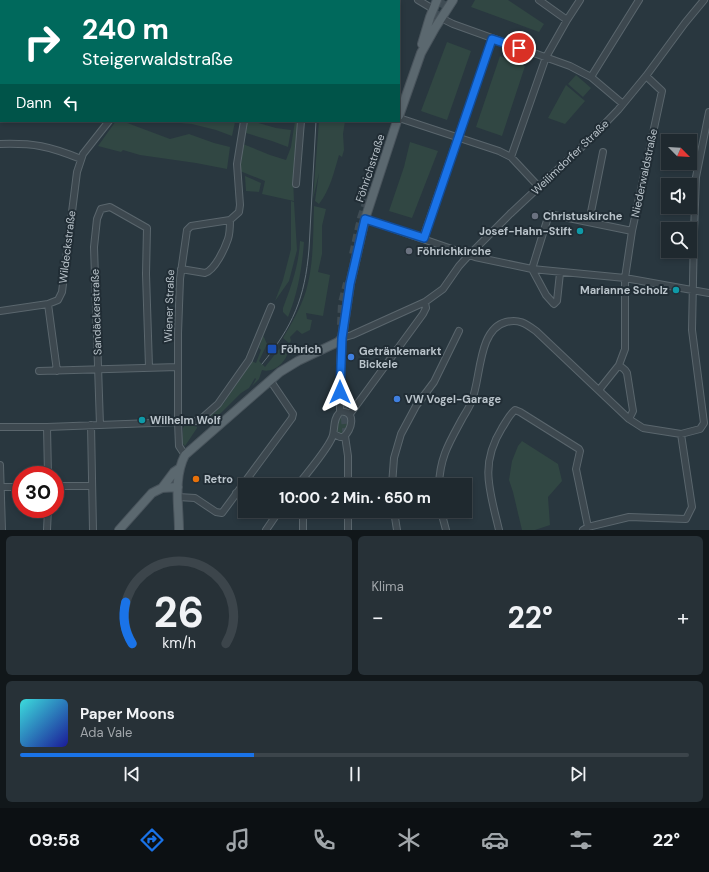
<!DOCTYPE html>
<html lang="de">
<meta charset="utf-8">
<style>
:root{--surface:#1f292f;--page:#273137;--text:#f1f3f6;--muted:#a1a6aa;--line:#3c454b;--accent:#1a73e8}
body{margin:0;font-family:"DM Sans",sans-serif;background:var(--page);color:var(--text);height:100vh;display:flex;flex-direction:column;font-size:15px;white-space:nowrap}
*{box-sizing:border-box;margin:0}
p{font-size:13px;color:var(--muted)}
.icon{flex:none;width:22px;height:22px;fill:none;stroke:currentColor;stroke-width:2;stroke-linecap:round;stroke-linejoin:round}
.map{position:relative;height:530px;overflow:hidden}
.sheet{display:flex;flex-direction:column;gap:6px;padding:6px;background:#11171a;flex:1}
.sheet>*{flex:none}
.guide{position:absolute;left:0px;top:0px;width:400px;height:122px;box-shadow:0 2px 6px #0003,0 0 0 1px var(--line);background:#00695c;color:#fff;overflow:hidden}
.needle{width:26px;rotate:114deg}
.fabs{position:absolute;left:661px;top:134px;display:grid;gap:8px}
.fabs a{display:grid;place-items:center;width:36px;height:36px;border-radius:0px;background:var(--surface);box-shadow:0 2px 6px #0003,0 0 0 1px var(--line);font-size:20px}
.speed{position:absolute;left:12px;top:466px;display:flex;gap:8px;font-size:20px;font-weight:700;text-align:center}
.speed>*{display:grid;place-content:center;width:52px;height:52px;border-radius:50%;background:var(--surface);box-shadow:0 2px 6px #0003,0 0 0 1px var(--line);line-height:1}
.speed .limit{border:6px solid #d22;background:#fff;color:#111}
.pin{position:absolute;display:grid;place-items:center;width:34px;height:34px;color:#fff;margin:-17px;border:2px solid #fff;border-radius:50%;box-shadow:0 1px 4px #0007}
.me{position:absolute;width:44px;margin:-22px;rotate:0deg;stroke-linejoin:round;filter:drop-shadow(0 0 3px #0008)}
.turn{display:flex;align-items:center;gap:14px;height:84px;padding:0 16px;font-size:18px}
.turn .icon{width:52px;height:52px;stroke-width:2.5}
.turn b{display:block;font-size:28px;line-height:34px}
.then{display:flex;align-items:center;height:38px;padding:0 16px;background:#0003;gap:8px;font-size:15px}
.big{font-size:30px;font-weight:700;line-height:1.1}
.sheet .card{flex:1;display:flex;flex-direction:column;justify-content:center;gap:6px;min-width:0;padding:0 14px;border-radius:6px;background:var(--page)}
.sheet .dial{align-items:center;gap:0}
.dial svg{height:104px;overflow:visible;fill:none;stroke:var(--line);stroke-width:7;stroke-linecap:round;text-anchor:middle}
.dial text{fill:var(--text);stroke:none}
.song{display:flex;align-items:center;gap:12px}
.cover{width:48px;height:48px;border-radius:6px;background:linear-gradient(135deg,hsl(180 70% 55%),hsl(240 70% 35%))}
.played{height:4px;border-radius:2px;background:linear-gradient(90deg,var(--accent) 35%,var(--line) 35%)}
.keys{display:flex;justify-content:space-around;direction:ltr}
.heat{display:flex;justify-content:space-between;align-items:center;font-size:22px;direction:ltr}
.sheet .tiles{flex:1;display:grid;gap:6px;grid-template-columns:1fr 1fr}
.card:last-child{grid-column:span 2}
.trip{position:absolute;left:238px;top:478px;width:234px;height:40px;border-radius:0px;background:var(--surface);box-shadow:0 2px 6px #0003,0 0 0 1px var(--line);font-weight:700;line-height:40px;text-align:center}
.menu{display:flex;height:64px;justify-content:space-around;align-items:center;background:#0c1013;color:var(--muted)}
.menu .icon{width:28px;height:28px}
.menu .current{color:var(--accent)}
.menu b{font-size:18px;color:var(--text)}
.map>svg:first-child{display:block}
.green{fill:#314743}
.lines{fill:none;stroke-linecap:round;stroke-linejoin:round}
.major-tunnel{stroke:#3f4c54;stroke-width:8;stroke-dasharray:8 4;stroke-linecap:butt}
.minor-casing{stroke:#5a666d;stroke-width:8}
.major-casing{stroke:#49545c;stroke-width:10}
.minor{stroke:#3d484f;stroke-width:6}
.major{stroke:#5b686f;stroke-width:8}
.tram{stroke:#637079;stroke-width:1}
.route-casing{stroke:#114b97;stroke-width:10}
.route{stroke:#1a73e8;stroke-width:7}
.worship-dot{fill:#6b7280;stroke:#212d35;stroke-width:1.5}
.culture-dot{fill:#0f9aa8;stroke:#212d35;stroke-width:1.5}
.transit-dot{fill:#1a4fb4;stroke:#212d35;stroke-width:1.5}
.shop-dot{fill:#3f7fe0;stroke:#212d35;stroke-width:1.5}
.food-dot{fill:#e8710a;stroke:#212d35;stroke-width:1.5}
.labels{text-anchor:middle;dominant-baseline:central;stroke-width:4;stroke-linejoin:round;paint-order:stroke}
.street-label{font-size:11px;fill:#b9c3ca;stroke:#212d35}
.poi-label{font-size:11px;font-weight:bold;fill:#b9c3ca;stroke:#212d35;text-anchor:start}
</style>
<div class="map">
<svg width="709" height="530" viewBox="0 0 709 530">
<rect width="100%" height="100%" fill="#29373f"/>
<path class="green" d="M475,0H508L544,24L539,32L471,7Z
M447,42L471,51L447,120L421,111Z
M500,56L525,66L502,136L476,127Z
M576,75L591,88L583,97L568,84Z
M566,85L585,101L565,124L548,118Z
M116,121H122L170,139L189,134L214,143L230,147L227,169L196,163L140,155L123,150L121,152L98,146Z
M158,121H228L235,122L232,136L216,130L192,124Z
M247,121H251L276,128L291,130L288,147L272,141L246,133Z
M295,121H299L293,179L294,201L262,194L265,181L240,171L243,144L270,155L286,160L291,147Z
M319,121H345L343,134L344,150L342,157L339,155C334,172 330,190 319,204L315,201L319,173L313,199Z
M410,142L438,151L412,218L389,211L404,167Z
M245,176L261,183L259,192L246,191Z
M291,201L294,202L297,250L289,281L275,301L283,280L291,249Z
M314,206L326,209L322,226V254L318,272L330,275L323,316L306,313L307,319L312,320L310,330L302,334L297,330L290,337L291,341L289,343L283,338C292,323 301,307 306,291C314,264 313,233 314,206Z
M300,241L304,242C302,268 298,293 288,317L283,312V308C291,287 299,265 300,241Z
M263,335L267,344L259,361L265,367L280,348L284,350L287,355C283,365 272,373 262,370L259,379L252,386L256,379L255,378L249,388L241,393L221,413L206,423L201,424V422L213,413H214L223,404L249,366L251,361L256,363L261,350L259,348Z
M344,414H347L350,421L345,434H338C334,427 338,419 344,414Z
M188,424L197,427V428L185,446L182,443L183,428L185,425Z
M522,441L558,464L562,481L548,497L550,525L535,530H522L513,492L509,480L512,461L518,446Z"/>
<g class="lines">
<path class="major-tunnel" d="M430,29L446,0
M353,254L361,218L371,188
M341,325L342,303L347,283
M342,392L347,438"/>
<defs>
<path id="minor" d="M69,0L70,1
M418,0L433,9
M539,0L567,20
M43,1L44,0
M253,1L254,0
M307,1V0
M441,18L453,24L570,66L591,77L623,104
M0,19L1,0
M591,77L639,0
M399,118L499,151L511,157L539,187
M0,144C34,143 49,146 81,159
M511,157L546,57L567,20L580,0
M296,184L301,121
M365,219L475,257L532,269L625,278L709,293
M589,222L603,152
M423,238L492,39
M181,269L205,273C215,270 225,248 228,239C230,233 230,226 230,220
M560,273L557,301L554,304L546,295L532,269L549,214L632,231
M48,304L57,371
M0,311L48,304L58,300L62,292L77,172L83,154L109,121
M39,371L178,367
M599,390L619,365
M350,414L423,314L426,308L425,302
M629,419L633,411L627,373L625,370L619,365L625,349V278L632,231L662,91L646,76
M91,425L93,530
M100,425L94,247L97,219L101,209L110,207L147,228L146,274L149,367
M0,427H47L178,422L196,421L201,419L218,404L249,360L271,307
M47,427L48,475
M334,434L340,437H343C352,431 357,410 340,412
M345,436L348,456V485
M185,455L179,446L178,422V333L180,279L187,230L191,226L230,220L239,212L240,205L237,164L244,121
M0,465L2,530
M298,485C306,474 330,447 333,435C335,427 333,419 340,412V365L342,338L352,335L425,302L443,289L459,266L469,255L510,214L588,141L618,110L646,76L685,23L704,0
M392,485L394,458L401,434L416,406L434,382L459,331
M439,485C440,457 449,443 462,419C465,413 470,407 472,400C481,378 478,329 506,322C519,319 525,323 536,331L629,419L643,428L681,434L700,429L704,423L692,330L694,232L696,177L709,112
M55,486H92
M1,487H21
M236,493L245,500
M178,497L195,498L216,512L222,513L292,418L293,414L270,380
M260,511L261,512
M394,511L397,530
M441,511L446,530
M47,530L48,509
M266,530L279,511
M303,530V511
M348,530V511
M499,530C490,491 479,465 502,428C506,422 509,415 515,410L520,412L579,449L580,451L576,469L588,527
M583,530L588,527L629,517L686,519L692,507L681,434"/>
<path id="major" d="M422,44L430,17L437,0
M399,116L421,53L435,28L453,0
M162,488L174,472L180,468
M119,530L152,493L162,488L178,487
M179,530C179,506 173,478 185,455L280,372L298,361L338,342L342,338L350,284L365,219L397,121"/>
</defs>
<use href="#minor" class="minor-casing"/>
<use href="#major" class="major-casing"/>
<use href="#minor" class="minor"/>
<use href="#major" class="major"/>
<path class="tram" d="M358,1L359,0
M262,364C293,326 305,298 309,249L316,121"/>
</g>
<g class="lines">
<defs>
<path id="route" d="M340,392L342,338L350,284L365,219L424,238L492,39L519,48"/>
</defs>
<use href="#route" class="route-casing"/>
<use href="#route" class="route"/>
</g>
<g class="worship-dot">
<circle cx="535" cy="216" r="4"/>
<circle cx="409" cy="251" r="4"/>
</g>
<g class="culture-dot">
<circle cx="580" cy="231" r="4"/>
<circle cx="676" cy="290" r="4"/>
<circle cx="142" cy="420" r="4"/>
</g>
<rect class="transit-dot" x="267" y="344" width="10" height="10" rx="2"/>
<g class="shop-dot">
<circle cx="351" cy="357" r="4"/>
<circle cx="397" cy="399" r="4"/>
</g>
<circle class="food-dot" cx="196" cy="479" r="4"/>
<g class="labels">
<g class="street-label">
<text transform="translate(570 157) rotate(-44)">Weilimdorfer Straße</text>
<text transform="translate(370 168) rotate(-72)">Föhrichstraße</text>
<text transform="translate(644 173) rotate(-78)">Niederwaldstraße</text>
<text transform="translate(67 247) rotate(-83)">Wildeckstraße</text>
<text transform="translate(169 306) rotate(-88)">Wiener Straße</text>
<text transform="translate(96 312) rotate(-92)">Sandäckerstraße</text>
</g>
<g class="poi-label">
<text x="543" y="216">Christuskirche</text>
<text x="572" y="231" text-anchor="end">Josef-Hahn-Stift</text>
<text x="417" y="251">Föhrichkirche</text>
<text x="668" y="290" text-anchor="end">Marianne Scholz</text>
<text x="281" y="349">Föhrich</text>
<text x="359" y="351">Getränkemarkt<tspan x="359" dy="13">Bickele</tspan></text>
<text x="405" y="399">VW Vogel-Garage</text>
<text x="150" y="420">Wilhelm Wolf</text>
<text x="204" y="479">Retro</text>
</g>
</g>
</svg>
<div class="fabs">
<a><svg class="needle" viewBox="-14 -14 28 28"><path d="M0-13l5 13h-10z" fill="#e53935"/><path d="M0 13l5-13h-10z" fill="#a1a6aa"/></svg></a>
<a><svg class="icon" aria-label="sound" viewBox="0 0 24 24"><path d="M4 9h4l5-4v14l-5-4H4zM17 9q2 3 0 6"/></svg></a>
<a><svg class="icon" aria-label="search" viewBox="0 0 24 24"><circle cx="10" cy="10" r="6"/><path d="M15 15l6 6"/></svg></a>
</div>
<div class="speed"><div class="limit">30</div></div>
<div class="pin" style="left:519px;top:48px;background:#d93025"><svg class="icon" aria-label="arrive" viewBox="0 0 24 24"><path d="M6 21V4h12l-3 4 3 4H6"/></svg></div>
<svg class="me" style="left:340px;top:392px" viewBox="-20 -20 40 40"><path d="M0-17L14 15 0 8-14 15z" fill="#1a73e8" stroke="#fff" stroke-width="4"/></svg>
<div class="trip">10:00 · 2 Min. · 650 m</div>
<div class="guide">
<div class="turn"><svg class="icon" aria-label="right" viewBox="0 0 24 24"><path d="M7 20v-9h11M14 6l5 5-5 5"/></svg><div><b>240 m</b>Steigerwaldstraße</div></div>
<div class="then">Dann<svg class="icon" aria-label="left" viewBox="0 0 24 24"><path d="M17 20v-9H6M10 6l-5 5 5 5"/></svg></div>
</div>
</div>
<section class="sheet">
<div class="tiles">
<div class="card dial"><svg viewBox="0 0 100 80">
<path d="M14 69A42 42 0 1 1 86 69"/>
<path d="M14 69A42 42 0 0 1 9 37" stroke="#1a73e8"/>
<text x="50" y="56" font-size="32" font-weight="700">26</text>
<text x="50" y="72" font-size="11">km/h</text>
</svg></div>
<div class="card"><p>Klima</p>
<div class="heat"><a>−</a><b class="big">22°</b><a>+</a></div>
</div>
<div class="card">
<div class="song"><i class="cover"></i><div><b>Paper Moons</b><p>Ada Vale</p></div></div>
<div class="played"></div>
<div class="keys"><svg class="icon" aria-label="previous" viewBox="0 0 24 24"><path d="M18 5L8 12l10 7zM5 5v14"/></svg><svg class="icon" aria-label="pause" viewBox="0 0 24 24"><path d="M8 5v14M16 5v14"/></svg><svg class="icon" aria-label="next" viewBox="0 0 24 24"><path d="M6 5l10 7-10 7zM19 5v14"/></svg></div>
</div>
</div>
</section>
<nav class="menu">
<b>09:58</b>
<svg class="icon current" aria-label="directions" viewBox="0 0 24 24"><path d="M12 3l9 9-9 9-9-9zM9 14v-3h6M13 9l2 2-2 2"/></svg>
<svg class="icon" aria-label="music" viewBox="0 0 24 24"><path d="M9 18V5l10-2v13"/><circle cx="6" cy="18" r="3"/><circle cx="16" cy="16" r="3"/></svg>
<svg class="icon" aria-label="phone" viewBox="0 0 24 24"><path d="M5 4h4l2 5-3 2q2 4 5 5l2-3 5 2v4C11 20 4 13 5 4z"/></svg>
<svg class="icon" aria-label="climate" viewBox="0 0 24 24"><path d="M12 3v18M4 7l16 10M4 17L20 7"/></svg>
<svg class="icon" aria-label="car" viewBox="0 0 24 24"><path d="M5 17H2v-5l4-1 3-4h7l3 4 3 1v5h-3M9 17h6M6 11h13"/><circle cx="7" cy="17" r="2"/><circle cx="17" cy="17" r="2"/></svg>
<svg class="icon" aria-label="filters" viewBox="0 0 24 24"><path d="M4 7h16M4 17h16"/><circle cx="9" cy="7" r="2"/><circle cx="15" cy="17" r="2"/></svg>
<b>22°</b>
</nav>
